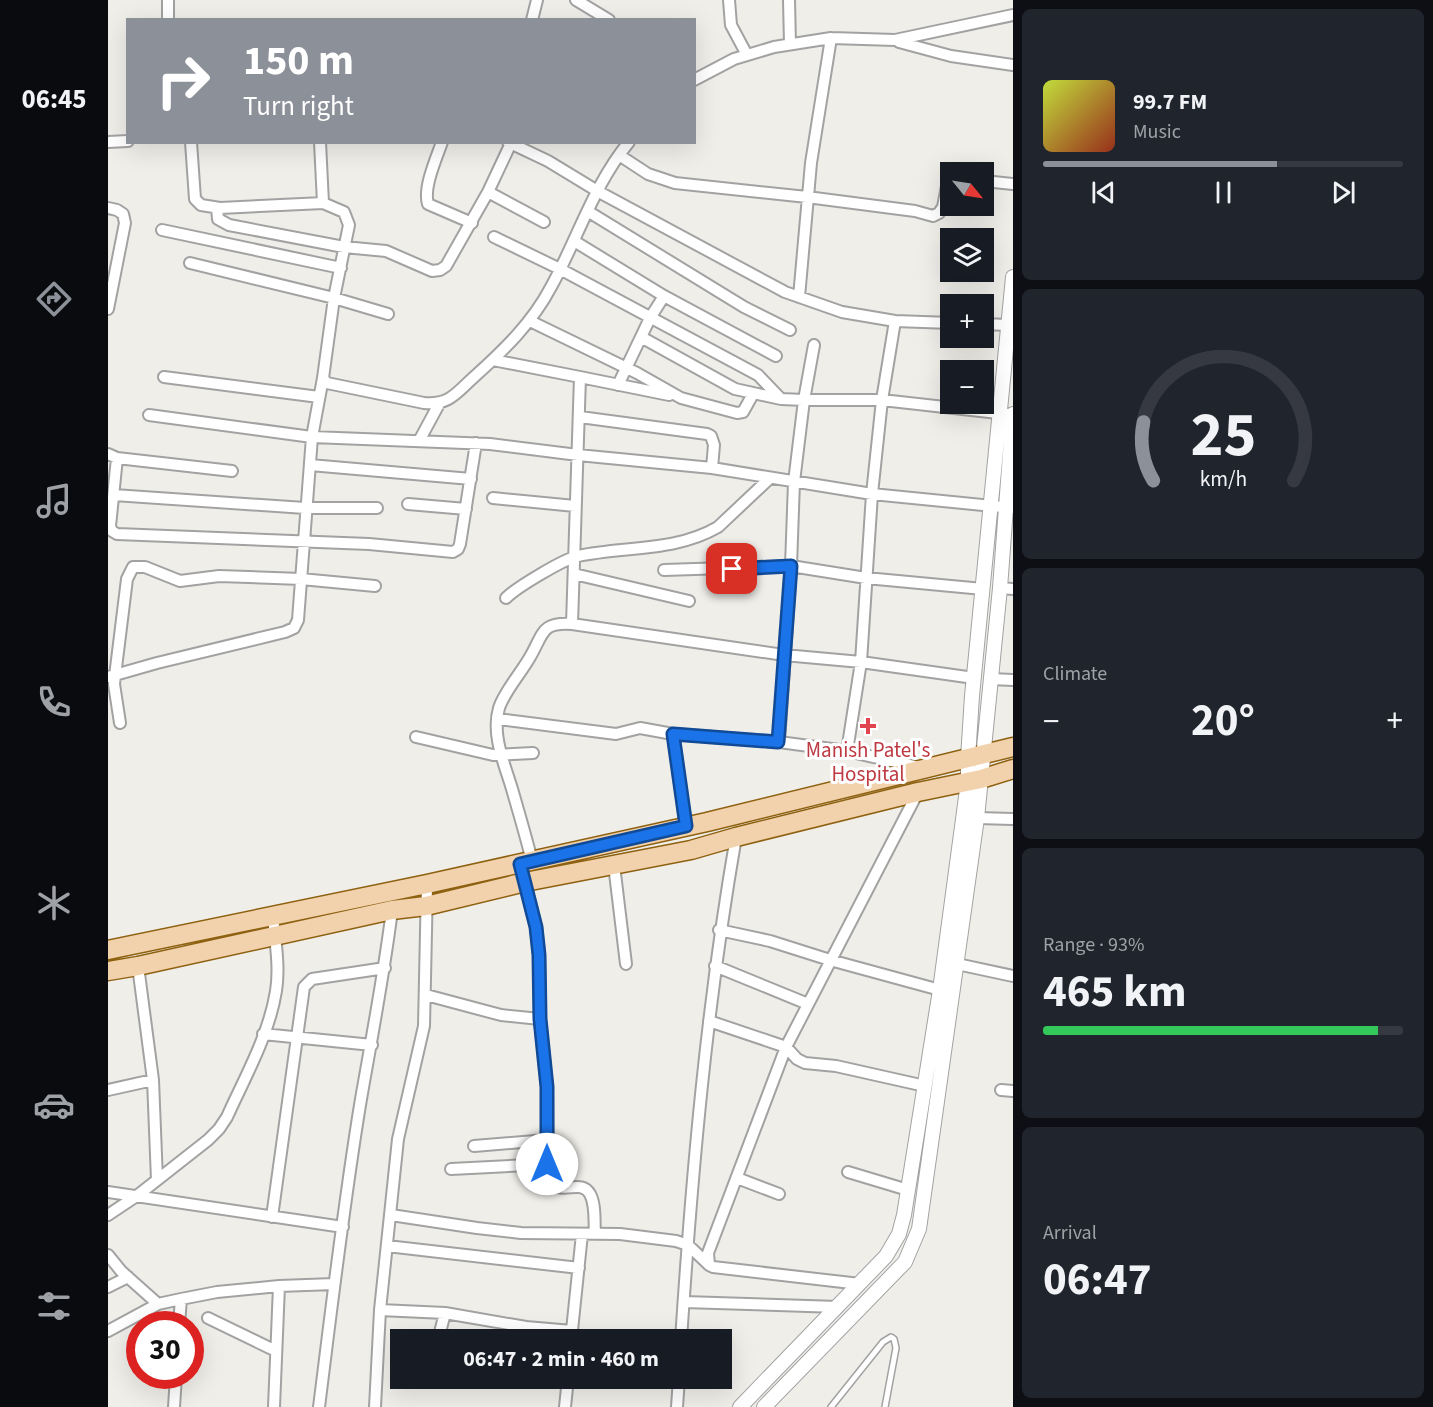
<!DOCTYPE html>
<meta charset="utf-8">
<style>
:root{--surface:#171b24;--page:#20242c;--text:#f1f3f6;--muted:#9ea1a6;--line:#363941;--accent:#8c9099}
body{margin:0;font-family:"Source Sans 3",sans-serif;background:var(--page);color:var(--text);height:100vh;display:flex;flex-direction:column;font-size:22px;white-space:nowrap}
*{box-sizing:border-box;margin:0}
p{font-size:20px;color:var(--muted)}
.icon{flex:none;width:33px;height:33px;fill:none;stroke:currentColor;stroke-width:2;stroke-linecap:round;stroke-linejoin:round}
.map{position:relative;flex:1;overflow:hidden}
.sheet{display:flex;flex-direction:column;gap:9px;padding:9px;background:#0d0f14;width:420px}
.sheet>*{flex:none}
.top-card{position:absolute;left:18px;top:18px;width:570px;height:126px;border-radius:0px;box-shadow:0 6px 24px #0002;background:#8c9099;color:#fff;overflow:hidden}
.needle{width:39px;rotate:120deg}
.controls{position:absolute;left:832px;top:162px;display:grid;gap:12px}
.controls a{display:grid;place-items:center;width:54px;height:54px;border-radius:0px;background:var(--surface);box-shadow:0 6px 24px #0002;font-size:30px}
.speed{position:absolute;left:18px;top:1311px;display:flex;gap:12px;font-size:30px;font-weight:700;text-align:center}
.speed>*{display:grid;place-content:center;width:78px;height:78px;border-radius:50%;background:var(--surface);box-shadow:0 6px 24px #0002;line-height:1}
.speed .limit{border:9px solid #d22;background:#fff;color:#111}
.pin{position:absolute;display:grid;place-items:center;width:51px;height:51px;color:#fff;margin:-26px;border-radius:12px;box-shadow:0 3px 9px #0006}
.me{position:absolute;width:66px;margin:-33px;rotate:0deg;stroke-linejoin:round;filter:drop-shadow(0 0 4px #0008)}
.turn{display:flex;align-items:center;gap:21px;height:126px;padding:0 18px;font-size:27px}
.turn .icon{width:78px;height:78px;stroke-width:2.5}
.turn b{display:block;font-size:42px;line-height:51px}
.big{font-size:45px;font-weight:700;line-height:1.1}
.sheet .tile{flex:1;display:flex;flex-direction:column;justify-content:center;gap:9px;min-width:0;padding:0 21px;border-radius:9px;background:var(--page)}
.sheet .dial{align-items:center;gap:0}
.dial svg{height:156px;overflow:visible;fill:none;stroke:var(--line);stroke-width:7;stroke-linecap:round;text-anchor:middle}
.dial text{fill:var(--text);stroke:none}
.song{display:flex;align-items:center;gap:18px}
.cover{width:72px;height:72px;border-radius:9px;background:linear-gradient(135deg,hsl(70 70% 55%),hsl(10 70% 35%))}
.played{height:6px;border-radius:3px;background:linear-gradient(90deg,var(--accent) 65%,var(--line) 65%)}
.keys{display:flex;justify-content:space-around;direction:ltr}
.heat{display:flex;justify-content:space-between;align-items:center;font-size:33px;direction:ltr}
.charge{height:9px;border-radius:4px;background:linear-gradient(90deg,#34c759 93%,var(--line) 0)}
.trip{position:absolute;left:282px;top:1329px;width:342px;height:60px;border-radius:0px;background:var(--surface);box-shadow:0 6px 24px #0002;font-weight:700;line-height:60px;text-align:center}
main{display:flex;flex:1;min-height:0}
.dock{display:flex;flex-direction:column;width:108px;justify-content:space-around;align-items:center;background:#090b0e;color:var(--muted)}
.dock .icon{width:42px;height:42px}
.dock .selected{color:var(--accent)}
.dock b{font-size:27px;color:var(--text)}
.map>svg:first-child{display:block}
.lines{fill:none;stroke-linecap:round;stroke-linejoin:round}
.service-casing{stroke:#a2a2a2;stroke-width:8}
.minor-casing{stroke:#a2a2a2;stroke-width:14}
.tertiary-casing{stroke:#a2a2a2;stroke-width:16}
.primary-casing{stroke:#8e6111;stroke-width:21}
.service{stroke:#fff;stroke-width:5}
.minor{stroke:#fff;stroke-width:10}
.tertiary{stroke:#fff;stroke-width:14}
.primary{stroke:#f2d2ac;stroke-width:18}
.route-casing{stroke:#114b97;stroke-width:15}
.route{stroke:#1a73e8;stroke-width:10}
.health-dot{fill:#e0444e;stroke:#fff;stroke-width:2}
.labels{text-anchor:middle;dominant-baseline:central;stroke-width:6;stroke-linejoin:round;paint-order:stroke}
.health-label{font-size:21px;fill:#be3a42;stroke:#fff}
</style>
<main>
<nav class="dock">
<b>06:45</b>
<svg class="icon selected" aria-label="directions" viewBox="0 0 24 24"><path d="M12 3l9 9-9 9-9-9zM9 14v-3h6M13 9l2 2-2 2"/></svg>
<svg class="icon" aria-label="music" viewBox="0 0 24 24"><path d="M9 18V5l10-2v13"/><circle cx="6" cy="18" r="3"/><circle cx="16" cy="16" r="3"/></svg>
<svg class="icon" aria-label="phone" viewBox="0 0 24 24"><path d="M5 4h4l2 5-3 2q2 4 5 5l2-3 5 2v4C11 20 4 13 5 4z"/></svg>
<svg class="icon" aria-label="climate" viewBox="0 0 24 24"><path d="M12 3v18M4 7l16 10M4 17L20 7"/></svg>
<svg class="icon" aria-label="car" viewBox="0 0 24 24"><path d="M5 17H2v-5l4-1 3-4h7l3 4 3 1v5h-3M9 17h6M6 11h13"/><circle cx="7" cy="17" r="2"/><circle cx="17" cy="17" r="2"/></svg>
<svg class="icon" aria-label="filters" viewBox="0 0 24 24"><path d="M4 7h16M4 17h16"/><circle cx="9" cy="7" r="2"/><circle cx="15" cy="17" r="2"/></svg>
</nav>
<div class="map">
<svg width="905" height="1407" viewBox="0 0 905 1407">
<rect width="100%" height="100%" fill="#f0eee9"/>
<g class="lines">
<defs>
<path id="service" d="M723,1407L775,1342L783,1337L786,1339L788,1348L777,1407"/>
<path id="minor" d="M468,0L501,20
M621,0L623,25L639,55
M681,0L682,44
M60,20V0
M424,20L429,0
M791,42L843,56L905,65
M586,80L626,59L666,47L723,38L787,40L905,15
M0,142L20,141
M83,142L87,199L93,205L112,208L215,203
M212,142L215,203L236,212L241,225L226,298L215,378L219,383L316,403C342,405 348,393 366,377C396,350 424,323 443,287C469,240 486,184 521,142
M334,142C328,159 315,188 320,204L364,223
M400,142L440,161L491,192L677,292L734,312L787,321L843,323
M403,143L380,192L436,222
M511,155L540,174L567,183L699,197L807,211L825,216L831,213L835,207L839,186L843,180
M876,181L905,184
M0,208L9,210L15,214L17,223L0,309
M109,208L110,219L121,225L236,247L278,251L324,271L332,270L338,266L380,192
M481,212L636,307L682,330
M54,230L233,268
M386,237L452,269L650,375L673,399
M466,241L556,296L668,356
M82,263L226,298L280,314
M556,296L542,318L533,337L627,389L673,399L696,400L706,345
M691,297L703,163L723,38
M422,321L529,373L573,398L629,413L635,412L645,394
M876,324L899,325L905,328
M385,360L472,377L464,624
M56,377L211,397
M472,377L561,395
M215,378L204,437L382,444L470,455L604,468L764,494L905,508
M510,385L533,337
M472,417L599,434L603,436L606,445L604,468
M311,441L331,404
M0,454L9,458L124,471
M9,458L2,526L4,531L9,534L261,544L345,552L350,549L352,544L368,443
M202,465L363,479
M6,495L197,508H269
M385,498L467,506
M300,504L358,509
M556,570L683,566L758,578L875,589
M466,574L581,601
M892,588L905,589
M398,598C409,587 456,559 470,556C517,546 567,552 610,527L661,479
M0,677L49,663L177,632L186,628L190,620L204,437L41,415
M883,679L905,680
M390,719L508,734L532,728L565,734L671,742L739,751L810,767
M12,723L6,684L19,579L25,567H37L72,581L111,576L193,579L267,586
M565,734L578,826
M308,737L385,755L425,753
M671,742L683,566L686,482L696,400H774L899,414
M739,751L753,662L764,494L774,400L787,321
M869,818L905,819
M424,861C418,837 411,813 404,789C397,765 383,735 391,708C396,692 413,673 422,657C436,633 433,622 464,624L676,655L753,662L866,678
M412,864L428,927L431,955L432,1019L439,1087L440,1178C452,1199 472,1177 482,1194C488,1205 486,1222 487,1233
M506,865L518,964
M611,930L662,941L722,960L832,990
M849,964L905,976
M30,966L45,1080L49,1180
M607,966L700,1004
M318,995L393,1015L432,1019
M601,1021L678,1047L689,1059L697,1063L728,1066L817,1086
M155,1034L264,1045
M0,1090L45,1080
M893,1090L905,1091
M366,1146L439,1140
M343,1169L439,1164
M740,1172L800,1190
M629,1178L671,1194
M0,1192L235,1227
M0,1215L30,1195L100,1140L111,1129L119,1117C137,1077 161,1035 168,991C172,967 167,940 165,916
M283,1215L369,1228L413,1233L512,1234L568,1241L580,1245L601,1265
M164,1217L196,987L204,979L277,968
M279,1246L471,1268
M0,1255L13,1271L50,1304
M752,1284L605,1267L601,1265L600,1253L678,1047L810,792
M0,1287L20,1277
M576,1302L730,1307
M272,1310L337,1313L418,1327L416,1340
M100,1318L168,1351
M71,1324L73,1299
M418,1327L464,1331
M0,1331L50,1304L73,1299L109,1292L171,1286L226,1284
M330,1340L337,1313
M463,1340L474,1234
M573,1340C584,1171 599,1003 628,837
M66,1407L68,1376
M166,1407L171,1286
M211,1407C224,1304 236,1201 253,1099C264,1036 276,974 284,910
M267,1407L272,1310L290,1139L316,1026L319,884
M457,1407L460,1378
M569,1407L571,1378"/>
<path id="tertiary" d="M632,1407L778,1256L791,1234L796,1215L832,990L860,782V758L864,696L905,277
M656,1407L797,1262L811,1229L869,818L892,588L905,414"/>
<path id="primary" d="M0,950L319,884L599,822L905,747
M0,971L30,966L284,910L318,906L417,882L583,850L628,837L810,792L873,779L905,769"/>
</defs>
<use href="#service" class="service-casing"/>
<use href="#minor" class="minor-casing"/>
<use href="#tertiary" class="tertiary-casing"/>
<use href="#primary" class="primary-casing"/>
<use href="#service" class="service"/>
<use href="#minor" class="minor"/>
<use href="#tertiary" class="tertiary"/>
<use href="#primary" class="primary"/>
</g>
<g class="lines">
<defs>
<path id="route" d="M439,1164V1087L432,1019L431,955L428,927L412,864L578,826L565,734L670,742L683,566L624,569"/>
</defs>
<use href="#route" class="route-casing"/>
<use href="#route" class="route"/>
</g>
<path class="health-dot" d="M757 717h6v6h6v6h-6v6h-6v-6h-6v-6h6z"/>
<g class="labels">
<g class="health-label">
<text x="760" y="750">Manish Patel's<tspan x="760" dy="24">Hospital</tspan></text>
</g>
</g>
</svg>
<div class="controls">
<a><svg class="needle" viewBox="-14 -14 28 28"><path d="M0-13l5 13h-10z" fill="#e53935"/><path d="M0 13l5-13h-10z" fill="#9ea1a6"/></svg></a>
<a><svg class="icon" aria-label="layers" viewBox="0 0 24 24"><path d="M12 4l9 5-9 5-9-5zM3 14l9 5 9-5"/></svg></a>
<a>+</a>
<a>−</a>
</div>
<div class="speed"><div class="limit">30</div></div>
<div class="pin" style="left:624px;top:569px;background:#d93025"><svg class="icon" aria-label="arrive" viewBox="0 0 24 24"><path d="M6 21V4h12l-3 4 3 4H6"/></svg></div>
<svg class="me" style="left:439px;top:1164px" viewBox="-20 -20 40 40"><circle r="19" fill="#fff"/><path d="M0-13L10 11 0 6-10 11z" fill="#1a73e8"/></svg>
<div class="trip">06:47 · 2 min · 460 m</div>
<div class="top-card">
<div class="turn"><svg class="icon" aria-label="right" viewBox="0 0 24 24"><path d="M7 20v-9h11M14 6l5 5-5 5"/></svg><div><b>150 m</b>Turn right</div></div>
</div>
</div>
<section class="sheet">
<div class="tile">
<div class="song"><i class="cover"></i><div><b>99.7 FM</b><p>Music</p></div></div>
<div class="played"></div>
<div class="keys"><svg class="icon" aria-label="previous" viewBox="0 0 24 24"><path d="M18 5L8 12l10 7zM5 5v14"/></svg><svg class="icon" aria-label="pause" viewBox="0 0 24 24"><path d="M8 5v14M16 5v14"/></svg><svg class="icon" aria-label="next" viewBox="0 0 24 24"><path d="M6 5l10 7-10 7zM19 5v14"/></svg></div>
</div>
<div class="tile dial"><svg viewBox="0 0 100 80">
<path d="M14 69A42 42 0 1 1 86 69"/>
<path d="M14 69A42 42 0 0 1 9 39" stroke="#8c9099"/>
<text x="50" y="56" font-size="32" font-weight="700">25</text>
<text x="50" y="72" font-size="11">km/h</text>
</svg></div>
<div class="tile"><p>Climate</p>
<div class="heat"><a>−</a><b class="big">20°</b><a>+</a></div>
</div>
<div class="tile"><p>Range · 93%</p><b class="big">465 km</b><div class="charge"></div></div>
<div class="tile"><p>Arrival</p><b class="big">06:47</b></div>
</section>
</main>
